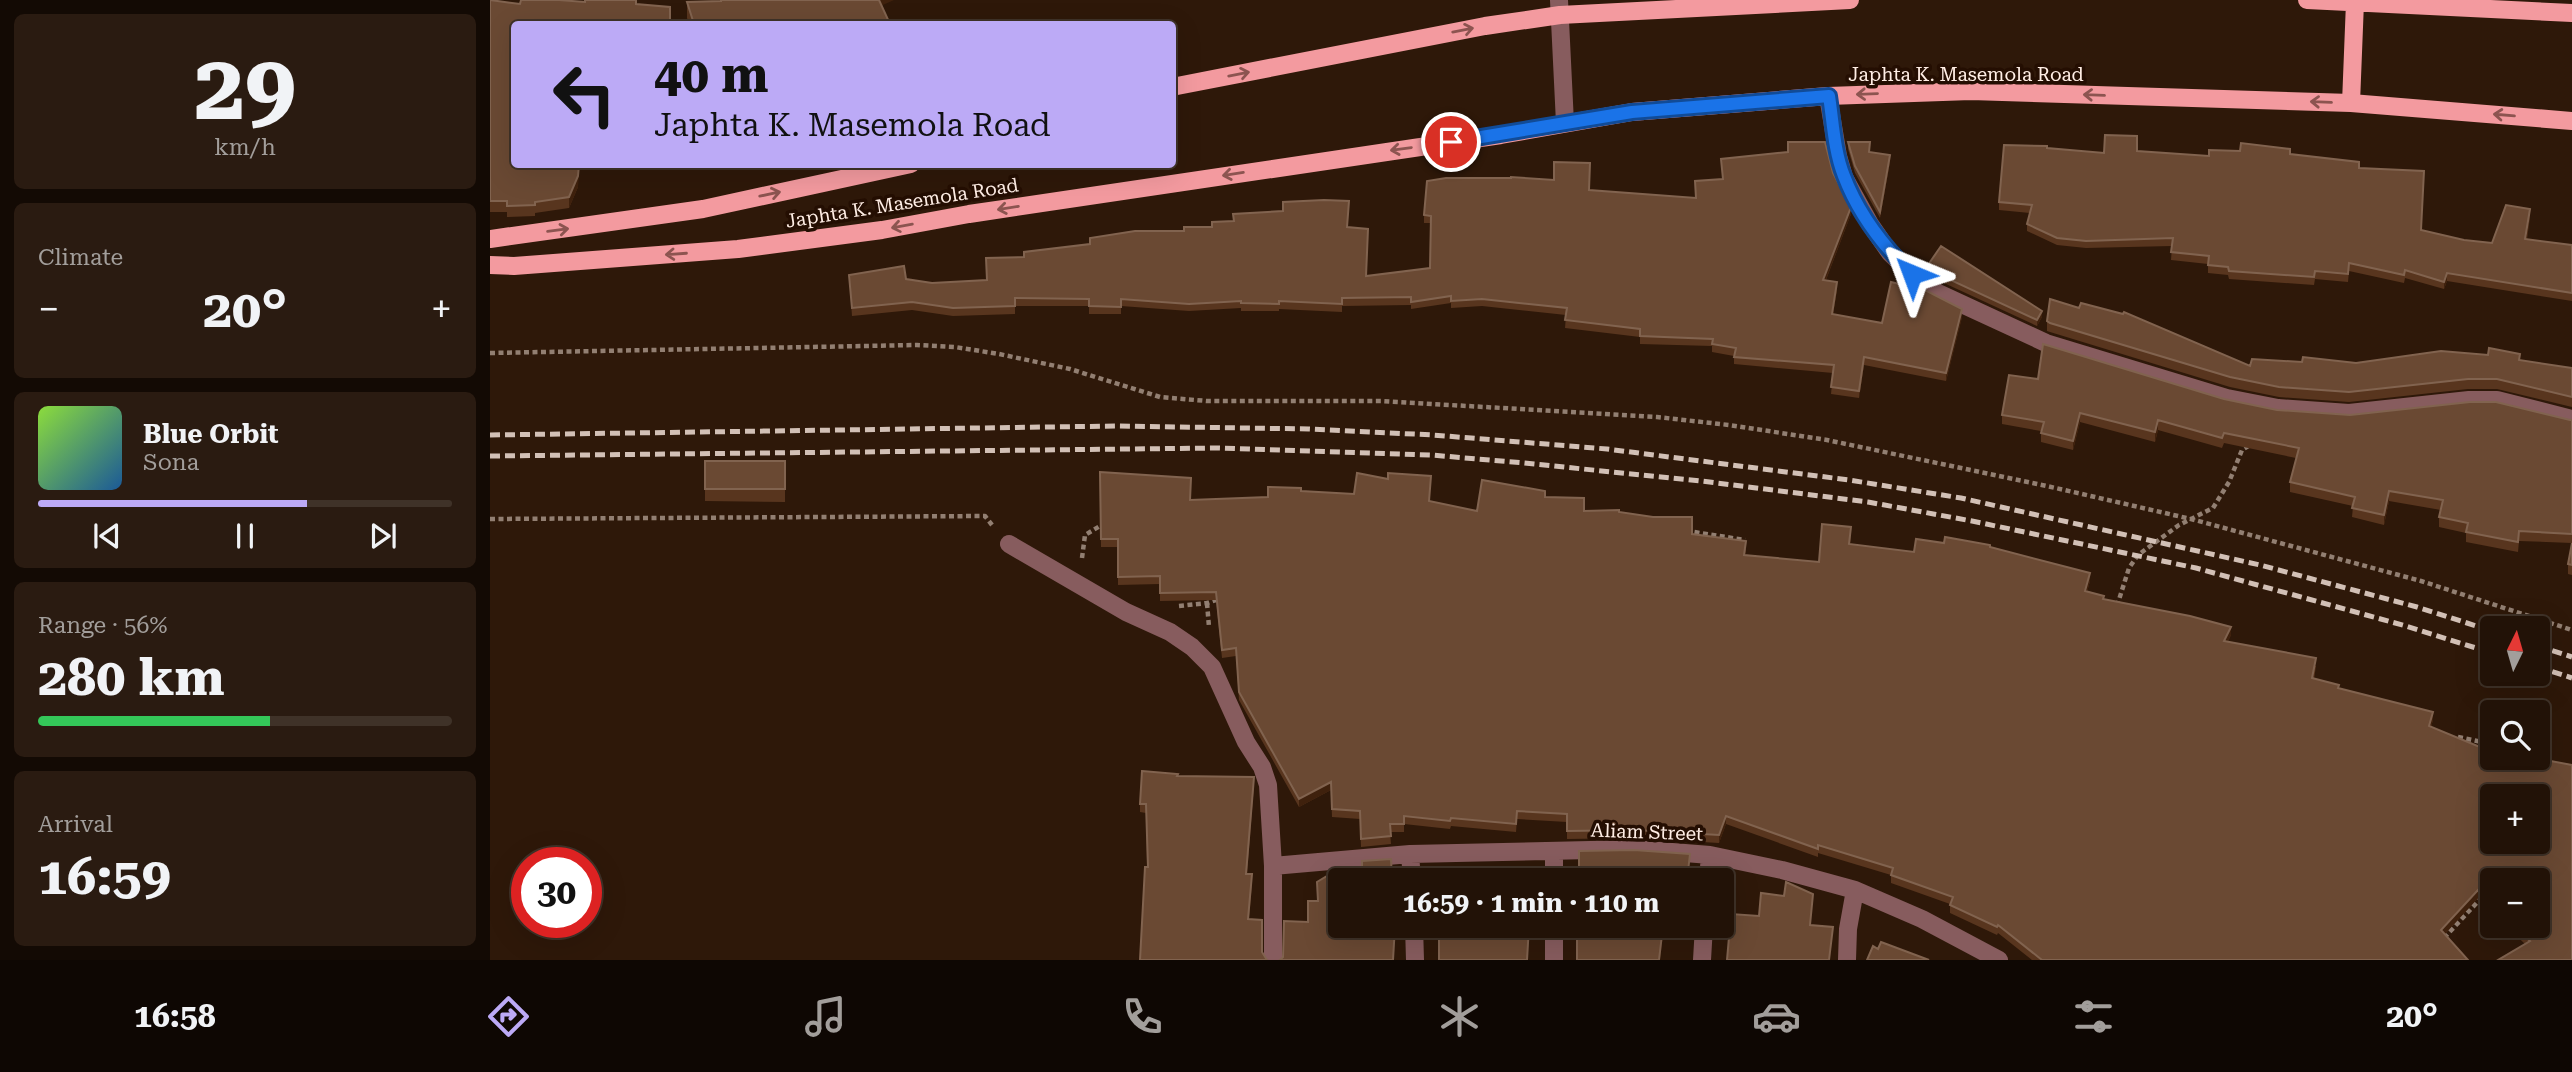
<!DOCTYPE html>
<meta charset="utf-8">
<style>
:root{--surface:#221207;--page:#2a1b11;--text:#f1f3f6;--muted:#a29e9b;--line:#3f3228;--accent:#bcaaf6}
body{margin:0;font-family:"Roboto Serif",serif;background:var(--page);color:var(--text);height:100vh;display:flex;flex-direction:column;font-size:26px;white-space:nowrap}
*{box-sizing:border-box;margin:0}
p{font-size:23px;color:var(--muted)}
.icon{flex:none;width:38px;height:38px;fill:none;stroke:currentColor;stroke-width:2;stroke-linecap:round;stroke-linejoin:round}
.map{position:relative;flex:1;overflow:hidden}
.sheet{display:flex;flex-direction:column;gap:14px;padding:14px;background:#130a04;width:490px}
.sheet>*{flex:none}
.top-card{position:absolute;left:21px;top:21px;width:665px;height:147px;border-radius:7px;box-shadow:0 7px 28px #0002,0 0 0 2px var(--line);background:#bcaaf6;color:#111;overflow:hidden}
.needle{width:46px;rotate:5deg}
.fabs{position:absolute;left:1990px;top:616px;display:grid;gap:14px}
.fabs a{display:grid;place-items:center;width:70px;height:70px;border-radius:7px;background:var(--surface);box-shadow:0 7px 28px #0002,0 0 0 2px var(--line);font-size:35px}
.speed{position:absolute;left:21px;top:847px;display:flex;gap:14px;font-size:35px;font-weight:700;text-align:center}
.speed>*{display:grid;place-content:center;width:91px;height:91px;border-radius:50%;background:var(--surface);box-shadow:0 7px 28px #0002,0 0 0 2px var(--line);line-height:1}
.speed .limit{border:10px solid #d22;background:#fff;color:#111}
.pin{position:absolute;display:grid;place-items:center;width:60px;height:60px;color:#fff;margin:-30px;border:4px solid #fff;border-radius:50%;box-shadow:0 2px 7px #0007}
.me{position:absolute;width:77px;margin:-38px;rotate:316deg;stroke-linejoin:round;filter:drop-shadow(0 0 5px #0008)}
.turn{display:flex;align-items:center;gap:24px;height:147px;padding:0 28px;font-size:32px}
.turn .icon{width:91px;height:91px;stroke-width:2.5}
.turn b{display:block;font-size:49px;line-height:60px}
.big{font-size:52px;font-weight:700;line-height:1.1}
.sheet .card{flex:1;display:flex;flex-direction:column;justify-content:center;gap:10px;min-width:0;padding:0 24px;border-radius:10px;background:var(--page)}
.sheet .dial{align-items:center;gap:0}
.dial b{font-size:91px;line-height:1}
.song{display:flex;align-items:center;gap:21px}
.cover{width:84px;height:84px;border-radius:10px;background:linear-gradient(135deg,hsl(90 70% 55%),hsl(210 70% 35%))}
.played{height:7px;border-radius:4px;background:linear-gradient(90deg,var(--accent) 65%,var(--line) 65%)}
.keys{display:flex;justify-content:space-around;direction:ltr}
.heat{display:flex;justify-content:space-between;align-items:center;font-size:38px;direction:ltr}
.charge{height:10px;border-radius:5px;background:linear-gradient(90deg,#34c759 56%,var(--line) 0)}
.trip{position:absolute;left:838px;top:868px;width:406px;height:70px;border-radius:7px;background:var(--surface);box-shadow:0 7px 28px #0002,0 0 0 2px var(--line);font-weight:700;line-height:70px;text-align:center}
.tabs{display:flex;height:112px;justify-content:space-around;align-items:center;background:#0e0703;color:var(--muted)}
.tabs .icon{width:49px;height:49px}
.tabs .on{color:var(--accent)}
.tabs b{font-size:32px;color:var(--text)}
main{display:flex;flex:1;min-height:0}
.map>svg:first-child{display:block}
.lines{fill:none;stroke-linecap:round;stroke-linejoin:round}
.path{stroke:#927f72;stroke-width:4.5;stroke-dasharray:5 3.5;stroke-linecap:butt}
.minor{stroke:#875c5e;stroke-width:18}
.major{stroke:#f39a9f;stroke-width:18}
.rail{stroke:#d2c0b6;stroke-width:5;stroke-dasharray:10 5;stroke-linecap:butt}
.wall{fill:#58351e}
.shaded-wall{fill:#3f210d}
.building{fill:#6a4933;stroke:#81634f;stroke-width:2;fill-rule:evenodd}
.oneway{stroke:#8c5450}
.route-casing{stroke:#114b97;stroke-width:18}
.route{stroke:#1a73e8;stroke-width:12}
.labels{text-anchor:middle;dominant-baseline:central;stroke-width:7;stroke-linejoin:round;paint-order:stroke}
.street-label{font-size:19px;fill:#ffeee5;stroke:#240e02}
</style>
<main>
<section class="sheet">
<div class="card dial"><b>29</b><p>km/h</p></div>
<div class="card"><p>Climate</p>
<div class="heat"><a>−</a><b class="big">20°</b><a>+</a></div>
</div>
<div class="card">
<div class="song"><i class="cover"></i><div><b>Blue Orbit</b><p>Sona</p></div></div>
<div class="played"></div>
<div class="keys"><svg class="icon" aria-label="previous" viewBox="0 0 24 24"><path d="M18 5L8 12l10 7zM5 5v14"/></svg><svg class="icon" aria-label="pause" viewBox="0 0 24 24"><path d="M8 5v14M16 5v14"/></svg><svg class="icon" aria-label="next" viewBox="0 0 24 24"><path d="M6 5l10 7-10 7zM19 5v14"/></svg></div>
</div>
<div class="card"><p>Range · 56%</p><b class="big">280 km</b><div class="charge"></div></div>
<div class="card"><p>Arrival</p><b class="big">16:59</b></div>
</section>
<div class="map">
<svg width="2082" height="960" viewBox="0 0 2082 960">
<rect width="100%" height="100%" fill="#2e1809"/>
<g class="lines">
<path class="path" d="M0,353L427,345L465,347L509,354L580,369L670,397L717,401H891L1167,417L1239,425L1337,440L1557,486L1701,519L1931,581L2082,630
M0,519L495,516L502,525
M1204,540V532L1255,540
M592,558L595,535L615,523
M717,603L719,627
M689,606L717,603L729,599
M1627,606L1639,568L1648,555L1689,525L1723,508L1739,482L1752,450L1760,445
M1968,737L2002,744
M1954,938L1993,896"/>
<path class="minor" d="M1069,0L1075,123
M1338,96L1348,156L1354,177L1380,224L1400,253L1422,274L1448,293L1556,343L1737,398L1788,408L1859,413L1979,400H2007L2082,419
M519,544L636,612L680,632L702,647L722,667L756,742L772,767L778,785L783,866V960
M920,854L922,880
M783,866L920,854L1144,849L1220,855L1292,870L1365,890L1432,919L1509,960
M1064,880V852
M1218,880L1220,855
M924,926L925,960
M1064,960V926
M1212,960L1214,926
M1357,960L1358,929L1365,890"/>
<path class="major" d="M1817,0L2082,13
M682,87L995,26L1070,15L1360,0
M1861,103L1865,2
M0,239L213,209L421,164
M0,265L24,266L248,249L392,230L479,214L1011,135L1142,112L1338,96L1481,91L1861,103L2082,121"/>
<path class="rail" d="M0,435L628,426L819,429L943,435L1117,449L1359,480L1471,498L1770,565L1927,607L2002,631
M0,456L729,448L941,455L1034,463L1211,481L1378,502L1482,521L1706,568L1916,626L2002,653
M2048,646L2082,657
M2048,667L2082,678"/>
</g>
<path class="wall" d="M0,0L30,4L146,0L24,24L88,187L79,208L45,213V216L17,217V212H0Z
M231,1L392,5L400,24H199L197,18V2Z
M1358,142L1400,162L1390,218L1365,173L1358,149Z
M1557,148L1614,153L1647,151L1719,156L1800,154L1869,168L1931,230L1974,240L2002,243L2040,217L2037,239L2082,245V301L1957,281L1954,289L1915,278L1914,283L1859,271L1858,282L1825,279L1824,285L1739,279L1738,275L1718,273V264L1681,260L1682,246L1596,248L1567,245L1537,231V224L1540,213L1509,210V202Z
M1231,159L1343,173L1361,214L1336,280L1347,290L1343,314L1392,323L1472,317L1456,381L1374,365L1369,398L1341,394L1343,373L1244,364V356L1222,352V346L1150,344V337L1075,328L1076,315L992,306L961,308V303L921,309V305L852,306V312L789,309V311H751V308L699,311L631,306V314H599V306H525V314L463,316L422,310L362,316L359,275L416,279L442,283L497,280L534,257V252L600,244V238L694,231L722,227H858L876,276L940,268L941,223H934V215L1099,190L1205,198L1233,179Z
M1438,265L1552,317L1547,326L1454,283L1438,272Z
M1557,321L1760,366L1812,362L1866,363L2030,360L2082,368V407L2007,389H1978L1859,402L1789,397L1740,387L1560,332L1557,331Z
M1734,399L1787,410L1860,415L2082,420V575L2078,574V564L2082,543L2029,541L2028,552L1976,542V533L1949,527V517L1951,510L1899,501L1894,525L1862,517L1863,506L1800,492V482L1806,458L1734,443L1732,448L1668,430L1665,442L1590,422L1583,450L1551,442V431L1512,424V415Z
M215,461H295V502L215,501Z
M610,472L700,500L778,497L811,491L940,501L987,511L1055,497L1094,511L1129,512L1256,549L1255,556L1329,562L1361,535L1360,545L1424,552L1454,543L1500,547L1600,581L1597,592L1614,599L1741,635L1738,641L1826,666L1824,679L1943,720L1941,727L2082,960L2035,944L2016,926H2048L2002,880V911L1988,898L1955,934L1978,960H1542L1508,933L1507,935L1460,913V904L1401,883V875L1328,853V857L1236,824L1229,843L1144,838L1077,839V822L1027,819L1026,832L961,826L960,829L914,824V832H900L901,844L871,847L870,819L842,817L841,790L809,807L749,700L746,656L732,658L726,600L670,601V584L628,585V547H611Z
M687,776L764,785L757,874L762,883L759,919L772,952L657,867L656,813L650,812V804Z"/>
<path class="shaded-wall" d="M386,0H404L386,8Z
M1400,155V162L1390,218V212Z
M89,164H90L88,187L79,208V197Z
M1361,207V214L1333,287V280Z
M2040,209V217L2035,247V239Z
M1957,273V281L1954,289V282Z
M1347,282V290L1342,322V314Z
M1472,309V317L1456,381V373Z
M1552,311V317L1547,326V320Z
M1374,357V365L1369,398V391Z
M1590,413V422L1583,450V441Z
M1668,420V430L1665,442V432Z
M1899,491V501L1894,525V515Z
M1600,573V581L1595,599V591Z
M1741,627V635L1734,649V641Z
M1943,712V720L1939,734V726Z
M841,782V790L809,807V799Z
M1236,816V824L1229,843V835Z
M1988,890V898L1951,938V930Z
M1173,926H1174L1170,960H1169Z"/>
<path class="building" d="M0,0L30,4L31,0H69L95,2V0H146V4L180,7V24H24V164H89L88,176L79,197L45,202V205L17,206V201H0Z
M231,0H389L400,24H204L197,2L231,1Z
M1615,135L1647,136V151L1719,156V150L1750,151L1751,143L1800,149V154L1869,162V168L1934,171L1931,230L1974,240L2002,243L2016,205L2040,209L2035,239L2082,245V293L1957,273L1954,282L1915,270L1914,275L1859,263L1858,274L1825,271L1824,277L1739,271L1738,267L1718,265L1719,256L1681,252L1683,238L1596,241L1567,238L1537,224L1542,205L1509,202L1514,145L1557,146V148L1614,153Z
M1298,142H1335L1343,173L1361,207L1333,280L1347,282L1342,314L1392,323L1401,282L1435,290L1472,309L1456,373L1374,357L1369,391L1341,387L1344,365L1244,357L1246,348L1222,344L1223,339L1150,336V329L1075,320L1077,308L992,299L961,301V296L921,302V297L852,298V304L789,301V304L751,303V301L699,304L631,299V307L599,306V299L525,298V306L463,308L422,302L362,308L359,275L414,266L416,279L442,283L497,280L496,258L534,257V252L600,244V238L645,231H694V227H722V222L744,221L743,214L793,211V202L834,200L859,201L857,227L878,229L876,276L940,268L941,216L934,215L937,181L956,178H1021V177L1064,180V162L1100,163L1099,190L1206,198L1205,181L1233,179L1231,159L1298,152Z
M1358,142H1380L1379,152L1400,155L1390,212L1365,166Z
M1451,246L1552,311L1547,320L1454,277L1438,265Z
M1560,299L1589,308L1591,303L1633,314L1634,312L1760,366L1762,359L1812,362L1813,357L1866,363L1951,351L1998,355L1999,348L2030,354L2029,360L2082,368V397L2007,379H1978L1859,392L1789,387L1740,377L1560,323L1557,321Z
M1553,344L1734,399L1787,410L1860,415L1980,402H2006L2080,420H2082V534L2029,531L2028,542L1976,532L1978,523L1949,517L1953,500L1899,491L1894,515L1862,508L1865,497L1800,482L1809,448L1734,433L1732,438L1668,420L1665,432L1590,413L1583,441L1551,433L1554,422L1512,415L1519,375L1548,379Z
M215,461H295V489H215Z
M610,472L701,478L700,500L778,497V487L811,488V491L864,494L867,473L898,479V473L941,476L939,501L987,511L992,480L1055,491V497L1094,498V511L1129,510V512L1163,517H1202V534L1256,541L1254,555L1329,562L1332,524L1361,527L1359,544L1424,552L1426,539L1454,543L1455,537L1500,545V547L1600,573L1595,591L1614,596L1613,599L1700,616L1741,627L1734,641L1826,658L1822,678L1849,685L1848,688L1943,712L1939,726L2002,752V758H2017L2020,759V758H2045L2082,765V960H2008L2040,941L2024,926H2048V880H2002V903L1988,890L1951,930L1978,960H1552L1508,925L1507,927L1460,905L1463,897L1401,875L1403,868L1328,845V849L1236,816L1229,835L1144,830L1077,831V814L1027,811L1026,824L961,818L960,821L914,816V824H900L901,836L871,839L870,811L842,809L841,782L809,799L749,692L746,648L732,650L726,592L670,593V576L628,577V539H611ZM2002,796H2048V842H2002Z
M2082,543V565L2078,564Z
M652,771L688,774L687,776L764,777L756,874H762L758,919L772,920V952L777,960H650L655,867H658L656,804H650Z
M1144,850L1200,854L1197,880H1089V851Z
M901,859L902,880H850V926H905L903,960H790L793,957L794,921L818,922V901H828L827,882L842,873L872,872V861Z
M953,879L1024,880H953Z
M1296,882L1323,894L1320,925L1343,927L1339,960H1237L1241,914L1269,916L1271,893L1294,896Z
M949,926H1039L1037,960H949Z
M1113,926H1173L1169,960H1087V937H1112Z
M1391,942L1439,960H1377L1383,946L1388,949Z"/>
<defs><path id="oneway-shaft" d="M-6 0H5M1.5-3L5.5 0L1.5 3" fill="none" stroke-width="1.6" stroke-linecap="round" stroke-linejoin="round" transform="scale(1.75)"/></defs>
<g class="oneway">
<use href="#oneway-shaft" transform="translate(973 30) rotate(-11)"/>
<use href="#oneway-shaft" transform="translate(749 74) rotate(-11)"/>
<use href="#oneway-shaft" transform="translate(1377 94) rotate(178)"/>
<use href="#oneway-shaft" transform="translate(1604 95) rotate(-178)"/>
<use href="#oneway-shaft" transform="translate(1831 102) rotate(-178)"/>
<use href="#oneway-shaft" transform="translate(2014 115) rotate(-175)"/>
<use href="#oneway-shaft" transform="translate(911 149) rotate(172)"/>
<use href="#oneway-shaft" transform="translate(743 174) rotate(171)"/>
<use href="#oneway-shaft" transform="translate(280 194) rotate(-12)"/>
<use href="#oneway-shaft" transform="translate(518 208) rotate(171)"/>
<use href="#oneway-shaft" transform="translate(412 226) rotate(170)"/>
<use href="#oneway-shaft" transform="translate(68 230) rotate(-7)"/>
<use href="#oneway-shaft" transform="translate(186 254) rotate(176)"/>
</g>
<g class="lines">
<defs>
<path id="route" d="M961,142L1142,112L1339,96C1343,122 1344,151 1354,176C1368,213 1394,247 1422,274"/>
</defs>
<use href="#route" class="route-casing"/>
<use href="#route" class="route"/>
</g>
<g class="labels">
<g class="street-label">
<text x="1476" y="74">Japhta K. Masemola Road</text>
<text transform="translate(412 203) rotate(-9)">Japhta K. Masemola Road</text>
<text transform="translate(1157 832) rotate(2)">Aliam Street</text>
</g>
</g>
</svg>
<div class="fabs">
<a><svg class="needle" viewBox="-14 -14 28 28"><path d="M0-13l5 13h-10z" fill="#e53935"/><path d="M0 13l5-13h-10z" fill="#a29e9b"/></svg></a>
<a><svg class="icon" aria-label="search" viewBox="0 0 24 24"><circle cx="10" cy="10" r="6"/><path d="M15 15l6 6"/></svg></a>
<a>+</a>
<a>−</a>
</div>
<div class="speed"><div class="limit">30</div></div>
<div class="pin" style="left:961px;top:142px;background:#d93025"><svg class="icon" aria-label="arrive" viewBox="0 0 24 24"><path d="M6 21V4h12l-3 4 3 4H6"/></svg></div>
<svg class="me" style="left:1422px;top:274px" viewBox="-20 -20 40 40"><path d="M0-17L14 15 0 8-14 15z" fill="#1a73e8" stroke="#fff" stroke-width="4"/></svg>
<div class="trip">16:59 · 1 min · 110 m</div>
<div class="top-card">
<div class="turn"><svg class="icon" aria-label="left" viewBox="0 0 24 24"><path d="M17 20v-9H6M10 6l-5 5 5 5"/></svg><div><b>40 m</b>Japhta K. Masemola Road</div></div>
</div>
</div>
</main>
<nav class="tabs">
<b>16:58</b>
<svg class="icon on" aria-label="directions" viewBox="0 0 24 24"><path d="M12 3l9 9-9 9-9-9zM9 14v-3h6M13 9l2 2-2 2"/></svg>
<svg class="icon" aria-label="music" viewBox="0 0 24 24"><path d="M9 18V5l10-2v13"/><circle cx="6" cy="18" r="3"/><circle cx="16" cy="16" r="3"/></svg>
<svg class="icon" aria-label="phone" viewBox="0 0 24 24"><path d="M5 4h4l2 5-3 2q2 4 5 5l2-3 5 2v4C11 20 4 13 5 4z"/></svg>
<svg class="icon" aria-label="climate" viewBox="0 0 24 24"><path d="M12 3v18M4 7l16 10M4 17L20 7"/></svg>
<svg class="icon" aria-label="car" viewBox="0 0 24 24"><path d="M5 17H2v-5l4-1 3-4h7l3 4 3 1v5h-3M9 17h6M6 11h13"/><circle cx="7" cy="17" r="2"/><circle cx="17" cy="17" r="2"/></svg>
<svg class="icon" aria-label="filters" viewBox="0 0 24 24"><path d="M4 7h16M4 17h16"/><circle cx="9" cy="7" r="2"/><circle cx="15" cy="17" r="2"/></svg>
<b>20°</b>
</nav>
